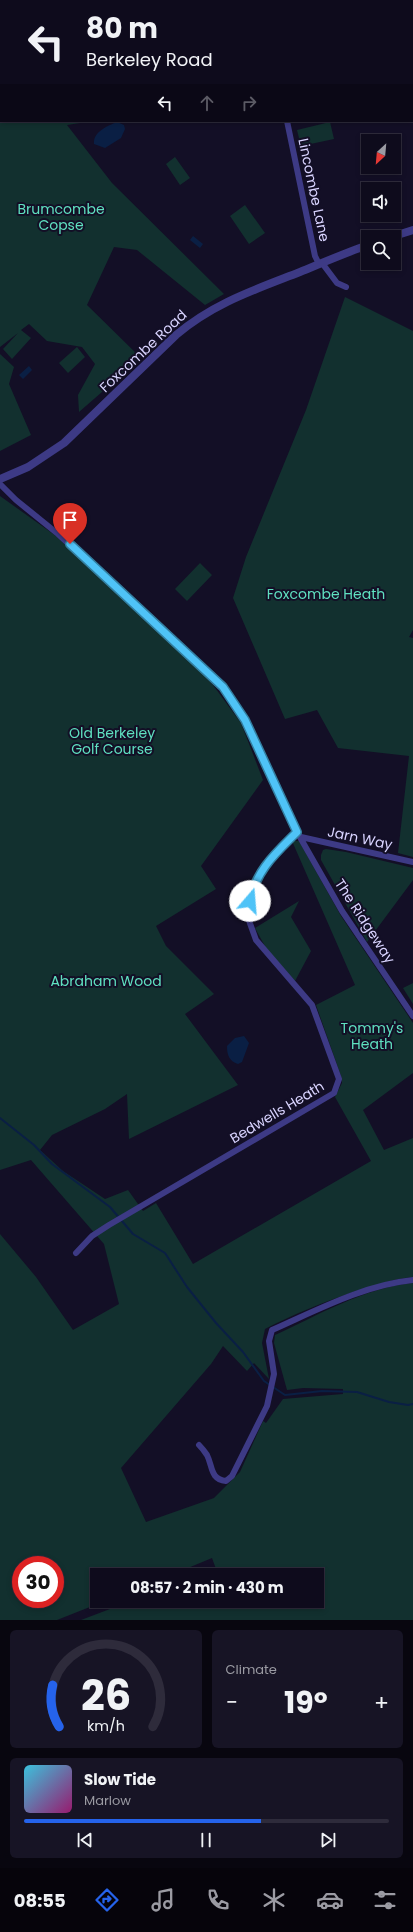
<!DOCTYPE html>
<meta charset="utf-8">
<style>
:root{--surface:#0e0b1c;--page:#171425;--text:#f1f3f6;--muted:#9b9ba3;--line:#2e2b3b;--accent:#2563eb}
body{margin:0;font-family:Poppins,sans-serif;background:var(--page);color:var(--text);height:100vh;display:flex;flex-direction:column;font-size:15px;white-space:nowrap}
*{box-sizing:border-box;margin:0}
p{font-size:13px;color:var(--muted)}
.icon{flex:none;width:22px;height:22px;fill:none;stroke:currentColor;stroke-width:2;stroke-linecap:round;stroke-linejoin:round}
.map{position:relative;height:1620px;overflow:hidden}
.drawer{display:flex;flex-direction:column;gap:10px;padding:10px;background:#08060f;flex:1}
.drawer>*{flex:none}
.top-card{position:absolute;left:0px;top:0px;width:413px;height:122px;box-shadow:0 2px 6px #0003,0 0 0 1px var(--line);background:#0e0b1c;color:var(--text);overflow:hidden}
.needle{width:26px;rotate:206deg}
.tools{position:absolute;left:361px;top:134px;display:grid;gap:8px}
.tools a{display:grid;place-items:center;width:40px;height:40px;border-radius:0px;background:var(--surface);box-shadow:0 2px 6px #0003,0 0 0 1px var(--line);font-size:20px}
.speed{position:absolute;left:12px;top:1556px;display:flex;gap:8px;font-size:20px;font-weight:700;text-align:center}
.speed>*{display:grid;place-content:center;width:52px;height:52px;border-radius:50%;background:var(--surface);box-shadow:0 2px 6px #0003,0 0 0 1px var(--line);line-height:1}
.speed .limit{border:6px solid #d22;background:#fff;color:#111}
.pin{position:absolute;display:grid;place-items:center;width:34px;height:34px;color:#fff;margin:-41px -17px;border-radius:50% 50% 50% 0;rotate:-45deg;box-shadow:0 0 4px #0007}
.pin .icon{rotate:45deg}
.me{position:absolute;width:44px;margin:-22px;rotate:18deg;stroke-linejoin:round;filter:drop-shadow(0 0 3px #0008)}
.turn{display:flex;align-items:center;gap:14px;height:84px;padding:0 20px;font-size:18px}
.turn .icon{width:52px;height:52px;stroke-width:2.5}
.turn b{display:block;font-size:28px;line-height:34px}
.lanes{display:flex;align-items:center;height:38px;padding:0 20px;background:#0003;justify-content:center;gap:20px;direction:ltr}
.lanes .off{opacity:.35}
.big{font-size:30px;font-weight:700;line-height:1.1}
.drawer .widget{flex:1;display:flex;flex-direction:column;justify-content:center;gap:6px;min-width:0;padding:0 14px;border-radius:6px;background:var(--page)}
.drawer .dial{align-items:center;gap:0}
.dial svg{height:104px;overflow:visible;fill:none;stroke:var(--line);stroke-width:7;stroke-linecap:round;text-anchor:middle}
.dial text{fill:var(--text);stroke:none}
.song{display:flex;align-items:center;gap:12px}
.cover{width:48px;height:48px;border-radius:6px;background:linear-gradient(135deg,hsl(190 70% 55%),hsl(320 70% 35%))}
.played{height:4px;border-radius:2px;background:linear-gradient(90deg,var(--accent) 65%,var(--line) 65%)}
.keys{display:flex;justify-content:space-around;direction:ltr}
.heat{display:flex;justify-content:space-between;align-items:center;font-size:22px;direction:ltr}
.drawer .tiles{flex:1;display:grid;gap:10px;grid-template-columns:1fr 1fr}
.widget:last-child{grid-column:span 2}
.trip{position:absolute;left:90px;top:1568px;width:234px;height:40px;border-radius:0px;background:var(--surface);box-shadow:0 2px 6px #0003,0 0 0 1px var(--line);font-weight:700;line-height:40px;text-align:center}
.dock{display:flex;height:64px;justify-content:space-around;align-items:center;background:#06040b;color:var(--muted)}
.dock .icon{width:28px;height:28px}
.dock .current{color:var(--accent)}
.dock b{font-size:18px;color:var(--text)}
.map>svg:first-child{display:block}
.green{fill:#12302f;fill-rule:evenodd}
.water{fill:#0a1f44}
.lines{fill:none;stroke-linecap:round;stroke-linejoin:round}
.stream{stroke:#0a1f44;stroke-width:2}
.minor{stroke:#3d3a85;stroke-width:6}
.tertiary{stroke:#3d3a85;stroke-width:8}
.route-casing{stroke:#337fa1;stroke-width:10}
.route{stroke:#4fc3f7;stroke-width:7}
.labels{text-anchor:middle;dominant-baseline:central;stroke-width:4;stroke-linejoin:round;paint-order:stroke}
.street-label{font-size:14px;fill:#d9d4ff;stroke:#130f26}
.park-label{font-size:14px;fill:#5fe0c0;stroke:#130f26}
</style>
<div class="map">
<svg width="413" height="1620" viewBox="0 0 413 1620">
<rect width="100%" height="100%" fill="#130f26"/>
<path class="green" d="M0,0L38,1H1V121H93L67,125L112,183L224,294L205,305L137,250L114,247L87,305L141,358L79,412L78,395L95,364L82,347L47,341L29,324L21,330L31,338L12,359L3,349L18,333L0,347Z
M330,122L334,139L301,146L297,130Z
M175,157L190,178L180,185L166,164Z
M245,205L265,233L249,244L230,216Z
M345,297L413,331V630L409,637L413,638V857L398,853L409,756L338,748L317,710L285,719L233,598L246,557L306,410Z
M77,347L85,357L68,373L59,363Z
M0,354L14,367L9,384L31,435L0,451Z
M0,496L56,536L176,646L213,685L241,723L263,780L201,866L216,889L156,926L166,946L214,994L185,1014L238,1085L129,1139L127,1094L105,1109L52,1135L40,1150L63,1171L105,1199L128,1190L143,1211L156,1203L193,1264L371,1161L335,1097L342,1083L341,1076L316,1005L355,985L292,841H299L341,916L413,1023V1073L363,1110L384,1150L413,1138V1277C392,1279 373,1286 353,1292C322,1303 294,1314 265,1329L262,1343L269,1379L254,1363L247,1371L223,1346L211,1364L121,1468L146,1522L214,1498L240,1472L263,1421L266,1423L283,1399L343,1394V1389L303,1388L287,1390L274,1343L275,1335C319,1315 363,1288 413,1283V1620H81L131,1601H317V1575H200L216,1569L212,1558L171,1575H97V1601H105L57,1620H0V1234L36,1277L73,1330L119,1304L104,1244L31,1160L0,1170ZM21,1565H55V1599H21Z
M200,563L212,575L187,601L175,589Z
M326,849L346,852L413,868V880L367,942L321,860V855L323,850Z
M299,901L291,917L311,951L295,981L266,948L255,928Z
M413,983V1004L403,988Z"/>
<path class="water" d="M117,122L124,125L125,129L121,138L105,148L94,144C93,132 107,126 117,122Z
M193,236L203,244L200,248L190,240Z
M29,366L32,370L23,379L19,375Z
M244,1036L249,1043L242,1062L238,1064C229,1061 227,1055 227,1046L235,1038Z"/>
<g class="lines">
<path class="stream" d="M0,1118L34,1145L52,1164L110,1207L133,1234L165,1253L187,1287L216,1323L243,1352L264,1381L285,1395L322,1391L357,1392L389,1402L408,1405L413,1404"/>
<path class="minor" d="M267,1V0
M287,121L315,256L319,264
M322,263L337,283L346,287
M0,484L16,500L58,534L223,687L245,720L297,832L342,911L413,1016
M301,837L413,862
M76,1253L92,1236L109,1225L334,1093L339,1079L312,1005L256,940L247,915L253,888L270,858L297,832
M199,1445C202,1448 205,1452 207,1455C213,1467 210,1479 226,1481L232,1476L267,1406L274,1374L269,1341L272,1330C317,1310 364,1285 413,1280"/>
<path class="tertiary" d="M391,237L413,230
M0,479L28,467L64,443L176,335C214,303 254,290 300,272C322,263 345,253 368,245"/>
</g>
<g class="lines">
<defs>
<path id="route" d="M70,544L223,687L245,720L297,832C276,853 256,870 250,901"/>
</defs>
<use href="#route" class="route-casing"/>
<use href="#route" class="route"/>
</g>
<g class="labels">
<g class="street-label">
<text transform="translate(314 190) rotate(78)">Lincombe Lane</text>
<text transform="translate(143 351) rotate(-43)">Foxcombe Road</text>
<text transform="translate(360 838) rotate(12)">Jarn Way</text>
<text transform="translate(365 921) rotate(57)">The Ridgeway</text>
<text transform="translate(277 1112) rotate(-31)">Bedwells Heath</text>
</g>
<g class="park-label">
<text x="61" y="209">Brumcombe<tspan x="61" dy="16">Copse</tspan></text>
<text x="326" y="594">Foxcombe Heath</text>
<text x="112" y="733">Old Berkeley<tspan x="112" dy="16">Golf Course</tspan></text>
<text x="106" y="981">Abraham Wood</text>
<text x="372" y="1028">Tommy's<tspan x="372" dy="16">Heath</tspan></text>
</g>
</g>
</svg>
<div class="tools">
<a><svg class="needle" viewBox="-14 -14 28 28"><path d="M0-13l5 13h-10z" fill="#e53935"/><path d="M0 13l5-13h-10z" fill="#9b9ba3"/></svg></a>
<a><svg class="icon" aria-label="sound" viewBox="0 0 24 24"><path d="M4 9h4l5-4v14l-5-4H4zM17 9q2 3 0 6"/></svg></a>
<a><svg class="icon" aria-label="search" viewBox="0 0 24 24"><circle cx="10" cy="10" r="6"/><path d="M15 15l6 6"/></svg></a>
</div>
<div class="speed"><div class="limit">30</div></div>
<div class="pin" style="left:70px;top:544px;background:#d93025"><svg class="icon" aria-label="arrive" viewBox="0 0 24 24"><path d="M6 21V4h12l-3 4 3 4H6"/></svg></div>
<svg class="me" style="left:250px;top:901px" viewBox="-20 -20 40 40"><circle r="19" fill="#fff"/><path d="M0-13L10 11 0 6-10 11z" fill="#4fc3f7"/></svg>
<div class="trip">08:57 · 2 min · 430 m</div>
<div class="top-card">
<div class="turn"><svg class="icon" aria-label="left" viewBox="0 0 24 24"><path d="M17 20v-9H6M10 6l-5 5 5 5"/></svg><div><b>80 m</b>Berkeley Road</div></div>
<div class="lanes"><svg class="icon" aria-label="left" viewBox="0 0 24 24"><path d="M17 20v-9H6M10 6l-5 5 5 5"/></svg><svg class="icon off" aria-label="ahead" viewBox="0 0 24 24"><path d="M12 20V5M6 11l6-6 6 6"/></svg><svg class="icon off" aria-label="right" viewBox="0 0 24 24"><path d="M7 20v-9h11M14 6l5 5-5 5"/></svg></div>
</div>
</div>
<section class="drawer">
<div class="tiles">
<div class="widget dial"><svg viewBox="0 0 100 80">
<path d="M14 69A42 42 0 1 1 86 69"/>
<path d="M14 69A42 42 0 0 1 9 37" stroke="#2563eb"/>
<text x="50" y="56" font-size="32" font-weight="700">26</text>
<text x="50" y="72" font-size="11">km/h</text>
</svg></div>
<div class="widget"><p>Climate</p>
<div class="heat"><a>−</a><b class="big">19°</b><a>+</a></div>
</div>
<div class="widget">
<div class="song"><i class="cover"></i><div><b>Slow Tide</b><p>Marlow</p></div></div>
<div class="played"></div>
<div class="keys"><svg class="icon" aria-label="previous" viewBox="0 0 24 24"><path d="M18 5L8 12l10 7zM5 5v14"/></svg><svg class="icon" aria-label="pause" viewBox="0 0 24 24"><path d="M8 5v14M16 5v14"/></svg><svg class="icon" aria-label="next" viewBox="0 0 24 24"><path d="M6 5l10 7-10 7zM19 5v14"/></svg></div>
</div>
</div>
</section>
<nav class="dock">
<b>08:55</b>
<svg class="icon current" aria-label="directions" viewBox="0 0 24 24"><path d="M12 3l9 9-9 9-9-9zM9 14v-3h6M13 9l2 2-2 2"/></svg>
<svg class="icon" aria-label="music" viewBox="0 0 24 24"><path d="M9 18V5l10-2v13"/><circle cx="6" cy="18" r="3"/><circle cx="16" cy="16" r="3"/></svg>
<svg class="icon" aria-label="phone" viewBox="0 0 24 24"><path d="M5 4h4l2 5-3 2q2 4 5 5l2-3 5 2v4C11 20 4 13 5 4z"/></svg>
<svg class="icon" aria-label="climate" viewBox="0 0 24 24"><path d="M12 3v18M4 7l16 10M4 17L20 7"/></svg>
<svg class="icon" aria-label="car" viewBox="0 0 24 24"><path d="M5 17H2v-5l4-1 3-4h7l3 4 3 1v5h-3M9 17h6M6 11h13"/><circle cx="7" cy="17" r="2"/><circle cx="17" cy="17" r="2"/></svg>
<svg class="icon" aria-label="filters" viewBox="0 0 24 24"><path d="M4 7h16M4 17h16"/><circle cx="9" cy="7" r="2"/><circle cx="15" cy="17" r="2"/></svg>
</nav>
